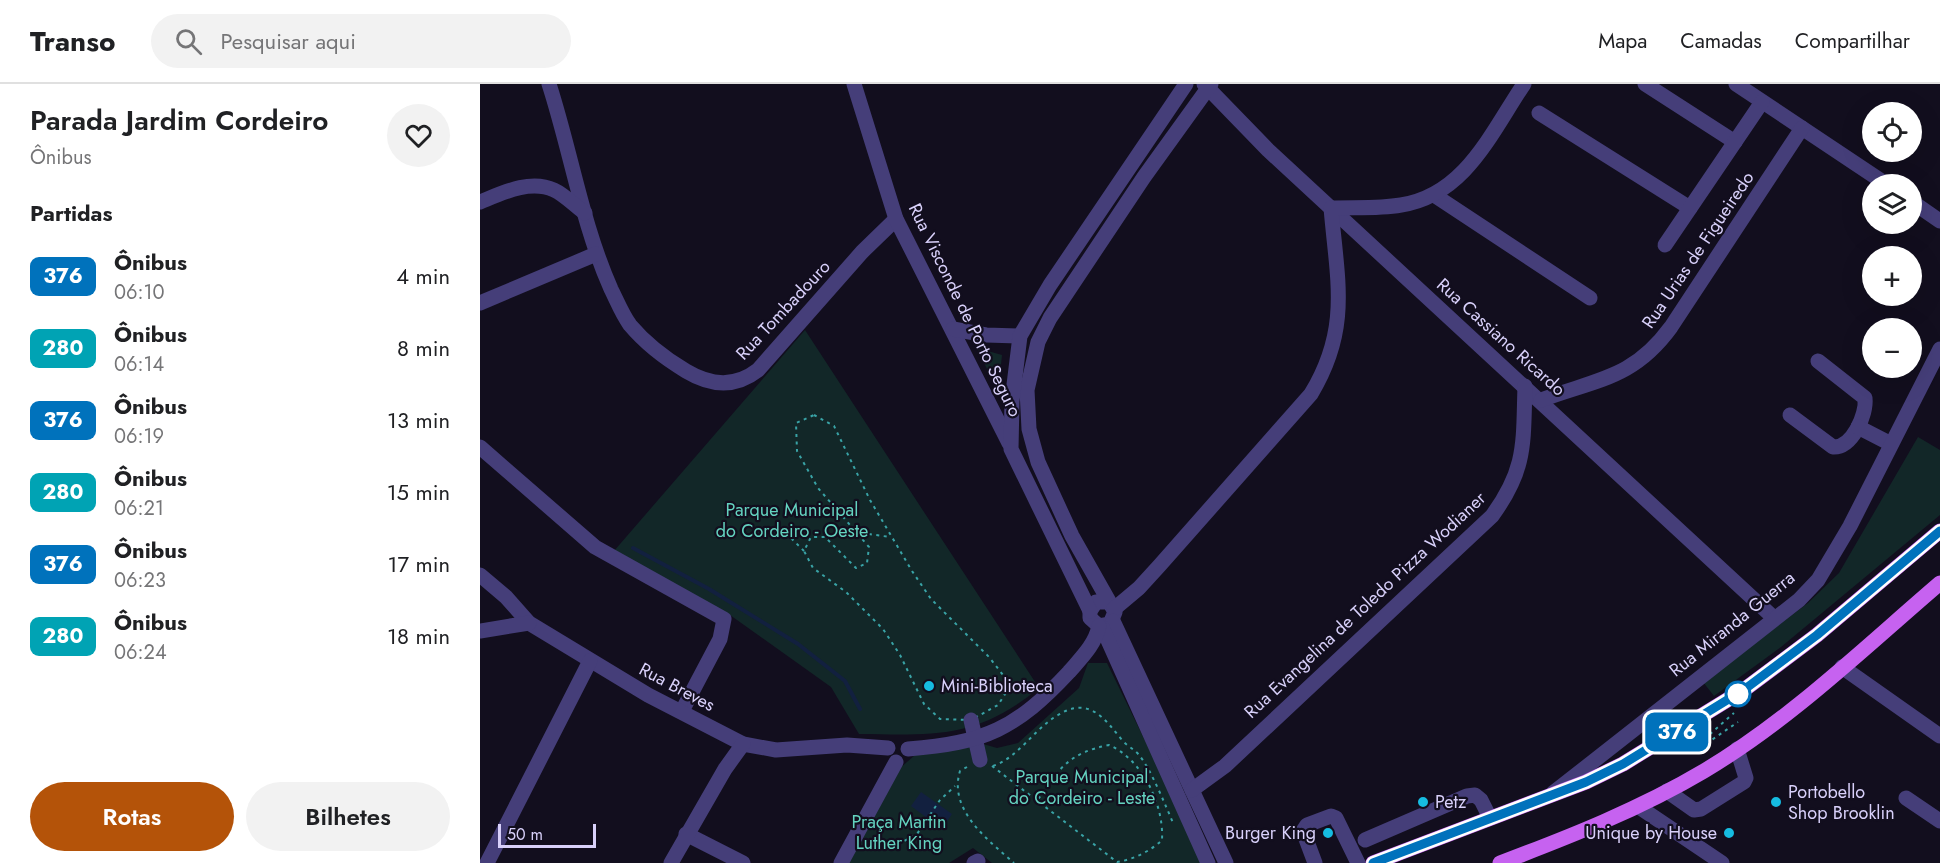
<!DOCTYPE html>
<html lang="pt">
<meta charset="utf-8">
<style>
body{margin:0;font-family:Jost,sans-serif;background:#f2f2f2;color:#202124;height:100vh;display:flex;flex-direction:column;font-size:22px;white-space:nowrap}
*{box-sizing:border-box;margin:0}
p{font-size:20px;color:#757577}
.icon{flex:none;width:33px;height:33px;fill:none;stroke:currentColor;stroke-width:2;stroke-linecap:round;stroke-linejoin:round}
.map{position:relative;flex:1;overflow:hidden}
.details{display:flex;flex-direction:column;background:#fff;width:480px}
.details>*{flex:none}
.badge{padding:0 12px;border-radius:9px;font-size:21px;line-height:39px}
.tools{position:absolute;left:1382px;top:18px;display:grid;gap:12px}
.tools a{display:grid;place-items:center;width:60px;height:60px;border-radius:50%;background:#fff;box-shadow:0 6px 24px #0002;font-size:30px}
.scale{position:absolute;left:18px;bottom:15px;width:98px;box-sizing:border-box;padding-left:6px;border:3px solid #d8d0fa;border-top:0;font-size:16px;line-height:21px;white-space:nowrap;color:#d8d0fa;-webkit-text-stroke:4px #120e1e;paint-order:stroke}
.map>.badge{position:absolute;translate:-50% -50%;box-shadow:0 0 0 3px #fff}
h2{padding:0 30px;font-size:22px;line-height:54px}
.round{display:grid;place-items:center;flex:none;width:63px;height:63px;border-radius:32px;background:#f2f2f2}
.summary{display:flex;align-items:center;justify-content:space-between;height:102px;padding:0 30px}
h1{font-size:28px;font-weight:600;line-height:45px}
.button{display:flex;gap:12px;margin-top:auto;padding:12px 30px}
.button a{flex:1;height:69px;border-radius:36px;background:#b45309;color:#fff;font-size:24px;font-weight:600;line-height:69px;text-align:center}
.button a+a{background:#f2f2f2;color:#202124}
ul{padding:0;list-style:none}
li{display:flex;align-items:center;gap:18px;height:72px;padding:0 30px}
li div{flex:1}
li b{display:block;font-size:22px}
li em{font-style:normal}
li .badge{min-width:66px;font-weight:700;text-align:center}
header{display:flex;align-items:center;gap:36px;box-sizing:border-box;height:84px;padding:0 30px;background:#fff;border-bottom:2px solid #e0e0e0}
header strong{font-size:28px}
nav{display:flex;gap:33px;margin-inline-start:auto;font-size:21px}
.search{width:420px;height:54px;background:#f2f2f2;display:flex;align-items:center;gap:15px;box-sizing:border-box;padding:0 21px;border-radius:33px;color:#757577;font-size:22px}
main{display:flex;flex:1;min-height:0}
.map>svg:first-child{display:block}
.green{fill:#122728}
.water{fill:#12203f}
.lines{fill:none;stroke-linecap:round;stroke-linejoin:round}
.stream{stroke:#12203f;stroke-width:4}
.path{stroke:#39a3a6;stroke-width:2;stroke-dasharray:3 4.5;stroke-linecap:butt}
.minor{stroke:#453e79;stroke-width:15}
.major{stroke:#c662f0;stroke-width:15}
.line-casing{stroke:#fff;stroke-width:14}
.line{stroke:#0072bc;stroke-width:9}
.poi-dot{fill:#16bce1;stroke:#120e1e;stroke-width:2}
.stop-dot{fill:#fff;stroke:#0072bc;stroke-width:3}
.labels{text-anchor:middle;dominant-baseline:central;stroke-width:4.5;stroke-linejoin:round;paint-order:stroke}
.street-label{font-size:18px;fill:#d8d0fa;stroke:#120e1e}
.park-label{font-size:18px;fill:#64d3c0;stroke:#120e1e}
.poi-label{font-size:18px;fill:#d8d0fa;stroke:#120e1e;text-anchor:start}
</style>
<header>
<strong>Transo</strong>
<div class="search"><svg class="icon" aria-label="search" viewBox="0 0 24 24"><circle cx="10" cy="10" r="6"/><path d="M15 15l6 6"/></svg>Pesquisar aqui</div>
<nav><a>Mapa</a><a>Camadas</a><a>Compartilhar</a></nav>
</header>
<main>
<section class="details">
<div class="summary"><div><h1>Parada Jardim Cordeiro</h1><p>Ônibus</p></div><a class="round"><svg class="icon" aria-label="heart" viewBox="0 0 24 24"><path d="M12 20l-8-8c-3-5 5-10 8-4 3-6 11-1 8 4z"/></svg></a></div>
<h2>Partidas</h2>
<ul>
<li><span class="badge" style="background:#0072bc;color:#fff">376</span><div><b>Ônibus</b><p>06:10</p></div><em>4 min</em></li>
<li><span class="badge" style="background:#00a3b4;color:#fff">280</span><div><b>Ônibus</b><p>06:14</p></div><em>8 min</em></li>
<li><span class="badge" style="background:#0072bc;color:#fff">376</span><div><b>Ônibus</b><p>06:19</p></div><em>13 min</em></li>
<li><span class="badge" style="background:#00a3b4;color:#fff">280</span><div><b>Ônibus</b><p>06:21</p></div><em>15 min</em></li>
<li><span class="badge" style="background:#0072bc;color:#fff">376</span><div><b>Ônibus</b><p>06:23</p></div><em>17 min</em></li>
<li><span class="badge" style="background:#00a3b4;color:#fff">280</span><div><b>Ônibus</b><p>06:24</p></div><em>18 min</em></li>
</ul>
<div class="button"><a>Rotas</a><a>Bilhetes</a></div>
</section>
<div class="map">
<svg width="1460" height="779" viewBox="0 0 1460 779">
<rect width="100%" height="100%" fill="#120e1e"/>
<g class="green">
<path d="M325 246 559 604C497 655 455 651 379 650L351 603 250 531 134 467Z"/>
<polygon points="497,264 522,271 518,308"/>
<polygon points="1438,353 1460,366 1460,431 1301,563 1234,612 1223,598 1328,519 1359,489"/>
<polygon points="608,579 627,579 725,779 512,779 493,764 469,779 367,779 419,685 435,671 503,660 517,664 538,659 599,604"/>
</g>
<polygon class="water" points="441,708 472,730 462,745 431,722"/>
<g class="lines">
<polyline class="stream" points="153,464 229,505 318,560 365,597 380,625"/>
<g class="path">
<polygon points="334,331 354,342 390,416 432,487 451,515 509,573 523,591 527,607 518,621 491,636 460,635 444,620 420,571 403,545 366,508 333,484 324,467 331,453 345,453 376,484 387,479 389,463 338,404 317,367 316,339"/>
<polyline points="374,448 410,453"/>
<polyline points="306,449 324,467"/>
<polyline points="1213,665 1254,629"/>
<polyline points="1214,668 1258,638"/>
<path d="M512 682 637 778C652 776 671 767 682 756 684 721 663 676 629 661 589 669 579 684 557 717"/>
<path d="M513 682C539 673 554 645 578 631 609 612 624 634 642 656 647 662 654 665 659 671 671 685 686 723 694 741"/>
<path d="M487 683 480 687C468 726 508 756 534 779"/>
<polyline points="389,756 415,762 437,750 460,716 475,702"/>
</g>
<g class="minor">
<path d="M69 0C91 68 102 140 131 205 137 217 142 230 150 241 166 260 186 275 206 287 231 302 255 304 278 286L382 168 416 135"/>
<polyline points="374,0 416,135 529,359"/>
<polyline points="724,0 788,66 1294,534"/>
<polyline points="1165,0 1255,58"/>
<polyline points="1256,0 1406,100"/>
<polyline points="1059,29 1210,124"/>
<polyline points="954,111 1110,214"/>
<polyline points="1431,117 1460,137"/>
<path d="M0 118C22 109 50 95 74 106 85 111 95 122 105 129"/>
<polyline points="1185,161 1282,18"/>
<polyline points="0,219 116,170"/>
<polyline points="473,245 506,251 540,252"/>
<path d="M1061 316C1117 295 1153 295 1191 243L1322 44"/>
<path d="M1310 331 1353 363C1372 364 1387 331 1385 314L1338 277"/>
<polyline points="1378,343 1411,360"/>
<polyline points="0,363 115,463 244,535 240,555 202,627"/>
<polyline points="0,491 26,513 49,539 168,611 263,660 296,666 367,661 408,664"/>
<polyline points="627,518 616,518 610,527 610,534 619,542 630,540 635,528 592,452 558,378 549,345 547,306 558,258 570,234 664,93 731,0"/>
<path d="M634 525 659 504 680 481 831 310C871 244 857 196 851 124 874 123 898 125 921 121 985 111 1011 49 1044 0"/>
<polyline points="610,527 531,365 532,317 540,252 570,201 706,0"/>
<polyline points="633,537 746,779"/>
<polyline points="622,543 728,779"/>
<polyline points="0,547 49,539"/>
<polyline points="1362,583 1460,652"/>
<polyline points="491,636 500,676"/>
<path d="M428 665C505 659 536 645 589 588 601 574 615 561 619 542"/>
<path d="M712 706 745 682 1012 432C1047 384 1043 359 1045 302"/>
<polyline points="1187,707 1214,726 1221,725 1264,698 1266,694 1257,665"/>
<polyline points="1073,709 1319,516 1338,496 1370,442 1460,265"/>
<polyline points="1426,714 1460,737"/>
<polyline points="1159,723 1242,779"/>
<polyline points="206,750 263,779"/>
<polyline points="885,756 987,712 995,711 1001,716 1010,734"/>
<polyline points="7,779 110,577"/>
<polyline points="191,779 245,685 263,660"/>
<polyline points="361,779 416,678"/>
<polyline points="494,779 498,777"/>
<polyline points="835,779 823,747 827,741 851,732 856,734 878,779"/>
</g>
<g class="major">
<polyline points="893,779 1106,698 1143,680 1265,605 1337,551 1460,447"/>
<path d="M1020 779C1089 753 1160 725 1224 687 1310 636 1384 564 1460 499"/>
</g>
</g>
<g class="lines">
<defs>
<polyline id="line" points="893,779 1106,698 1143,680 1265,605 1337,551 1460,447"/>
</defs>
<use href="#line" class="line-casing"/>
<use href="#line" class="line"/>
</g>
<g class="poi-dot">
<circle cx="449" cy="602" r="6"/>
<circle cx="943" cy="718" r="6"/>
<circle cx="1296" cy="718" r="6"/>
<circle cx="848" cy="749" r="6"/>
<circle cx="1249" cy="749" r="6"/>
</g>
<circle class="stop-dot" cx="1258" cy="610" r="12"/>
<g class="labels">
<g class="street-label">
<text transform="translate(1218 166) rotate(-56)">Rua Urias de Figueiredo</text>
<text transform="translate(303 226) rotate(-47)">Rua Tombadouro</text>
<text transform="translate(485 226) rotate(64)">Rua Visconde de Porto Seguro</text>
<text transform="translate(1021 253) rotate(42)">Rua Cassiano Ricardo</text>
<text transform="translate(885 521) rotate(-43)">Rua Evangelina de Toledo Pizza Wodianer</text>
<text transform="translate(1252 540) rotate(-39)">Rua Miranda Guerra</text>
<text transform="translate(197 603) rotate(28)">Rua Breves</text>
</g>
<g class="park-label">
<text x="312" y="426">Parque Municipal<tspan x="312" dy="21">do Cordeiro - Oeste</tspan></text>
<text x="602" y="693">Parque Municipal<tspan x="602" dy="21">do Cordeiro - Leste</tspan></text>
<text x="419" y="738">Praça Martin<tspan x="419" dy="21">Luther King</tspan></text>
</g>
<g class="poi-label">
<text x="461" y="602">Mini-Biblioteca</text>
<text x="1308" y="708">Portobello<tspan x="1308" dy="21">Shop Brooklin</tspan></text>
<text x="955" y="718">Petz</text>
<text x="836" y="749" text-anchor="end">Burger King</text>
<text x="1237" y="749" text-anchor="end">Unique by House</text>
</g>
</g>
</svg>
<div class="tools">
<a><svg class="icon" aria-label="locate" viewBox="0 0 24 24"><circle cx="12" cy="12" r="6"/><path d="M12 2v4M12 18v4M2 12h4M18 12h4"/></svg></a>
<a><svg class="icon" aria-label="layers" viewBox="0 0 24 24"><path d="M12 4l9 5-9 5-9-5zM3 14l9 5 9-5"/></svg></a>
<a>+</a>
<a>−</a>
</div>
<div class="scale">50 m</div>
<b class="badge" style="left:1197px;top:648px;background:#0072bc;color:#fff">376</b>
</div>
</main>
